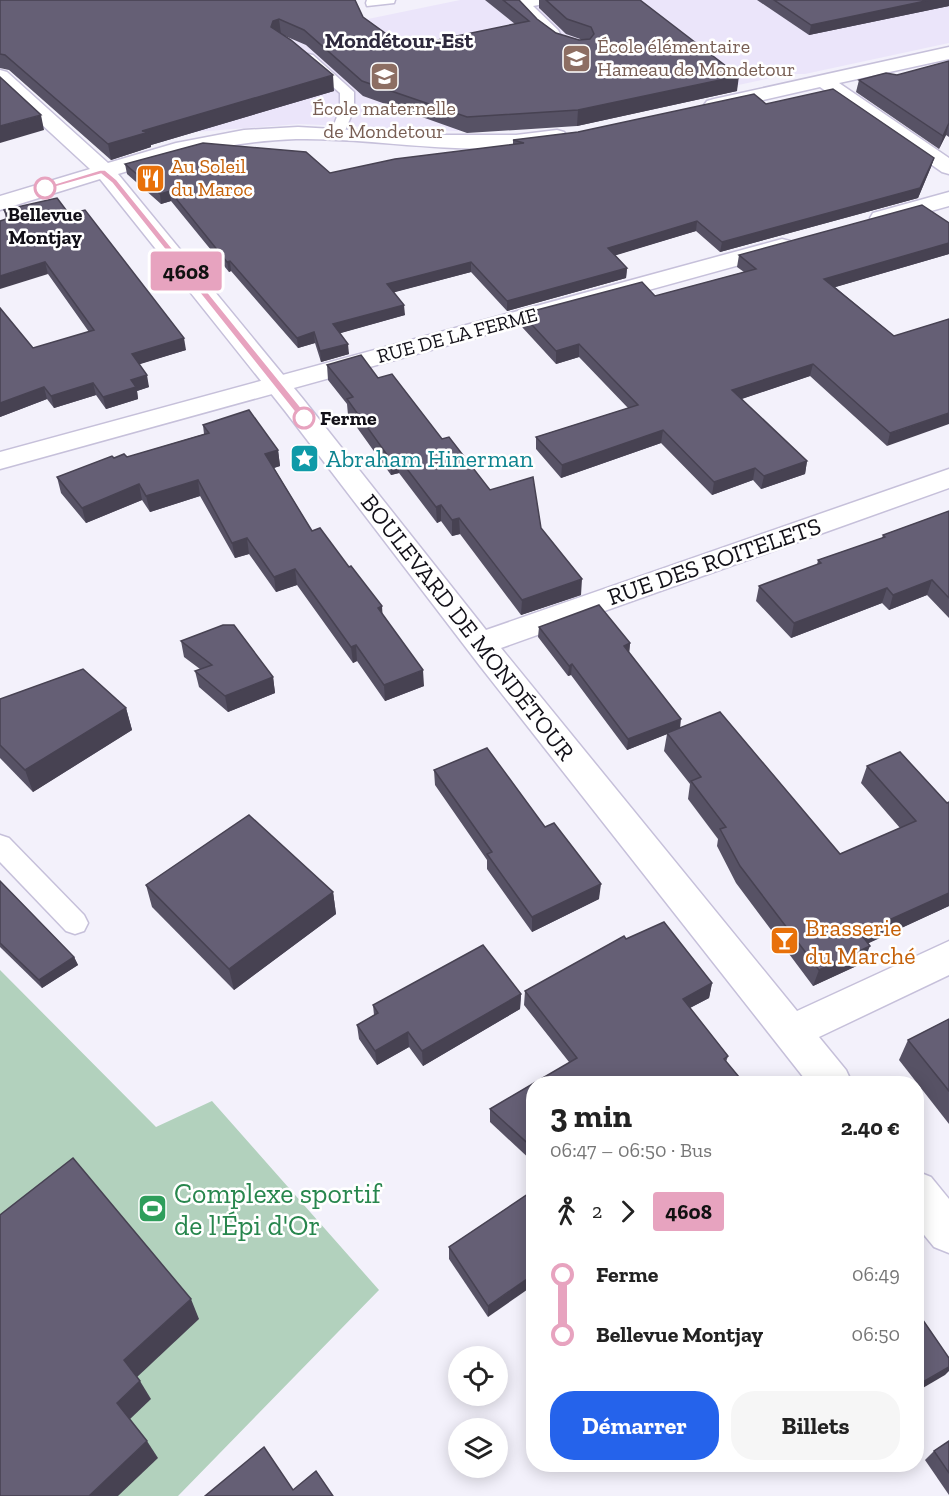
<!DOCTYPE html>
<html lang="fr">
<meta charset="utf-8">
<style>
body{margin:0;font-family:"Zilla Slab",serif;background:#f6f6f6;color:#222;height:100vh;display:flex;flex-direction:column;font-size:22px;white-space:nowrap}
*{box-sizing:border-box;margin:0}
p{font-size:20px;color:#767676}
.icon{flex:none;width:33px;height:33px;fill:none;stroke:currentColor;stroke-width:2;stroke-linecap:round;stroke-linejoin:round}
.map{position:relative;flex:1;overflow:hidden}
.details{position:absolute;left:526px;top:1076px;width:398px;height:396px;display:flex;flex-direction:column;background:#fff;border-radius:24px;box-shadow:0 3px 15px #0003}
.details>*{flex:none}
.badge{padding:0 12px;border-radius:4px;font-size:21px;line-height:39px}
.buttons{position:absolute;left:448px;top:1346px;display:grid;gap:12px}
.buttons a{display:grid;place-items:center;width:60px;height:60px;border-radius:50%;background:#fff;box-shadow:0 3px 15px #0003;font-size:30px}
.map>.badge{position:absolute;translate:-50% -50%;box-shadow:0 0 0 3px #fff}
.legs{display:flex;align-items:center;gap:9px;height:66px;padding:0 24px;font-size:20px}
.legs p{margin-inline-start:auto}
.overview{display:flex;align-items:center;justify-content:space-between;height:102px;padding:0 24px}
h1{font-size:33px;font-weight:700;line-height:45px}
.cta{display:flex;gap:12px;margin-top:auto;padding:12px 24px}
.cta a{flex:1;height:69px;border-radius:24px;background:#2563eb;color:#fff;font-size:24px;font-weight:700;line-height:69px;text-align:center}
.cta a+a{background:#f6f6f6;color:#222}
ul{padding:0 24px;list-style:none}
li{display:flex;align-items:center;gap:21px;height:60px;font-size:22px}
li i{display:grid;place-items:center;width:9px;height:100%;margin:0 8px;background:currentColor}
li i::after{content:'';width:15px;height:15px;margin:-8px;border:4px solid;border-radius:50%;background:#fff}
li p{margin-inline-start:auto}
li:first-child i{background:linear-gradient(#0000 50%,currentColor 0)}
li:last-child i{background:linear-gradient(currentColor 50%,#0000 0)}
.map>svg:first-child{display:block}
.education{fill:#ebe5fa}
.green{fill:#b2d1bd}
.lines{fill:none;stroke-linecap:round;stroke-linejoin:round}
.service-casing{stroke:#c6c0da;stroke-width:3}
.pedestrian-casing{stroke:#c6c0da;stroke-width:3}
.minor-casing{stroke:#c6c0da;stroke-width:3}
.tertiary-casing{stroke:#c6c0da;stroke-width:3}
.service{fill:#fff;fill-rule:evenodd}
.pedestrian{fill:#fff;fill-rule:evenodd}
.minor{fill:#fff;fill-rule:evenodd}
.tertiary{fill:#fff;fill-rule:evenodd}
.wall{fill:#575265}
.shaded-wall{fill:#474252}
.building{fill:#655f75;stroke:#474252;stroke-width:1.5}
.line-1{fill:#e7a3bf;stroke:#fff;stroke-width:1.5}
.stop-1-dot{fill:#fff;stroke:#e7a3bf;stroke-width:3}
.labels{text-anchor:middle;dominant-baseline:central;stroke-width:5;stroke-linejoin:round;paint-order:stroke}
.far-education-label{font-size:20px;fill:#785e54;stroke:#fff;text-anchor:start}
.far-food-label{font-size:20px;fill:#c56008;stroke:#fff;text-anchor:start}
.far-stop-label{font-size:20px;font-weight:bold;fill:#121018;stroke:#fff}
.far-street-label{font-size:20px;fill:#121018;stroke:#fff}
.far-neighbourhood-label{font-size:22px;font-weight:bold;fill:#2e293d;stroke:#fff}
.culture-label{font-size:24px;fill:#0d838f;stroke:#fff;text-anchor:start}
.street-label{font-size:24px;fill:#121018;stroke:#fff}
.food-label{font-size:24px;fill:#c56008;stroke:#fff;text-anchor:start}
.near-leisure-label{font-size:28px;fill:#27864d;stroke:#fff;text-anchor:start}
</style>
<div class="map">
<svg width="949" height="1496" viewBox="0 0 949 1496">
<rect width="100%" height="100%" fill="#f3f1fb"/>
<polygon class="education" points="460,0 949,0 949,43 805,74 789,74 543,127 455,131 299,124 195,132 252,43"/>
<polygon class="green" points="0,970 156,1127 212,1101 379,1290 178,1496 0,1496"/>
<g class="lines">
<defs>
<g id="service">
<polygon points="367,0 395,0 394,3 367,6 366,3"/>
<polygon points="308,54 313,55 354,92 354,109 342,138 337,139 330,135 340,109 340,93 303,61 301,58 303,55"/>
<polygon points="0,835 9,838 84,915 88,923 84,931 75,934 66,931 0,862"/>
</g>
<polygon id="pedestrian" points="514,0 547,0 544,4 533,6 558,30 560,34 558,38 544,38 514,8 511,4"/>
<g id="minor">
<polygon points="949,47 949,59 839,83 949,158 949,174 942,172 820,87 714,111 707,109 704,105 707,101 714,99"/>
<path d="M0 70 7 72 108 163 176 143 244 130 298 127 440 135H516L557 130 564 132 567 136 564 140C480 161 382 137 296 139 234 141 177 155 118 174L303 399 486 630 949 469V488L501 648 797 1011 949 941V975L819 1037 846 1070 852 1083H808L480 666 285 411 100 179 0 210V196L90 169 0 86Z"/>
<polygon points="916,1171 931,1177 949,1199 949,1253 934,1247 916,1225"/>
</g>
<g id="tertiary">
<polygon points="949,192 949,206 881,225 873,223 870,218 873,213"/>
<polygon points="782,239 790,241 793,246 790,251 0,469 0,452"/>
</g>
</defs>
<use href="#service" class="service-casing"/>
<use href="#pedestrian" class="pedestrian-casing"/>
<use href="#minor" class="minor-casing"/>
<use href="#tertiary" class="tertiary-casing"/>
<use href="#service" class="service"/>
<use href="#pedestrian" class="pedestrian"/>
<use href="#minor" class="minor"/>
<use href="#tertiary" class="tertiary"/>
</g>
<g class="wall">
<polygon points="0,0 363,17 399,43 423,43 515,24 485,0 519,0 537,19 556,33 579,40 583,40 566,34 539,8 539,0 640,0 737,91 577,126 467,133 363,96 306,45 285,36 334,91 151,145 151,147 111,160 9,70 0,68"/>
<polygon points="757,0 949,0 949,6 809,35"/>
<polygon points="949,61 949,137 946,135 939,149 856,92 859,80 897,75"/>
<polygon points="766,104 934,158 931,167 918,198 720,252 696,231 615,255 627,268 626,278 507,311 471,272 394,292 405,315 340,333 349,354 321,362 315,343 298,348 231,271 229,272 171,201 161,204 127,174 125,164 330,173 513,145 513,140 578,132"/>
<polygon points="4,210 69,214 186,350 139,364 149,387 137,391 138,399 106,409 96,395 54,408 47,399 0,417 0,308 33,348 89,332 48,274 6,219"/>
<polygon points="949,223 949,254 835,287 894,336 949,319 887,446 810,376 741,399 807,461 805,474 761,489 753,480 712,495 661,443 561,478 536,449 536,437 628,408 579,357 556,364 522,327 522,314 655,296 744,272 737,267 739,255"/>
<polygon points="327,365 378,378 442,439 490,490 541,528 581,595 521,615 460,534 452,536 441,521 437,523 399,473 391,475 348,415 347,404 328,380"/>
<polygon points="203,425 278,450 280,466 274,468 312,531 383,615 424,686 385,701 357,661 353,663 297,585 276,592 249,554 235,558 200,496 150,512 142,500 86,523 61,493 57,477 114,458 127,457 204,434"/>
<polygon points="949,511 949,618 927,595 889,610 882,603 791,638 756,601 759,586 817,565 818,560 882,538 883,535"/>
<polygon points="539,627 630,643 629,653 680,728 840,854 900,828 861,783 867,766 947,803 949,802 949,906 868,943 863,963 813,986 736,883 717,846 718,839 688,799 690,784 664,751 667,734 627,750 571,675 568,676 538,637"/>
<polygon points="181,641 273,677 275,693 228,712 199,687 195,671 200,669 184,657"/>
<polygon points="0,699 126,708 132,730 33,792 0,758"/>
<polygon points="434,770 545,827 599,899 532,932 487,869 487,860 435,785"/>
<polygon points="0,881 74,957 78,965 42,988 0,947"/>
<polygon points="146,885 333,892 336,914 234,990 152,907"/>
<polygon points="626,939 712,983 709,998 690,1008 728,1056 726,1062 569,1062 524,1005 525,991"/>
<polygon points="521,994 520,1009 423,1066 409,1047 377,1065 359,1039 357,1025 374,1015 373,1005"/>
<polygon points="949,1019 949,1124 899,1060 908,1040"/>
<polygon points="534,1083 534,1163 490,1122 490,1109"/>
<polygon points="534,1190 488,1317 449,1259 449,1247"/>
<polygon points="949,1441 949,1495 925,1460 934,1451"/>
</g>
<g class="shaded-wall">
<polygon points="930,0 949,0 949,6 809,35 811,25"/>
<polygon points="279,19 281,34 271,27 273,21"/>
<polygon points="333,75 334,91 151,145 151,147 111,160 108,144 142,131"/>
<polygon points="739,76 737,91 577,126 578,110"/>
<polygon points="41,115 44,130 0,143 0,126"/>
<polygon points="949,122 946,135 939,149 943,136"/>
<polygon points="934,158 931,167 918,198 720,252 722,242"/>
<polygon points="170,191 171,201 161,204 160,194"/>
<polygon points="697,221 696,231 607,258 608,248"/>
<polygon points="949,243 949,254 822,291 824,279"/>
<polygon points="230,261 231,271 229,272 227,262"/>
<polygon points="45,262 48,274 0,289 0,276"/>
<polygon points="471,262 471,272 388,294 387,284"/>
<polygon points="627,268 626,278 507,311 507,301"/>
<polygon points="404,305 405,315 334,335 333,324"/>
<polygon points="314,332 315,343 298,348 297,338"/>
<polygon points="184,338 186,350 134,366 132,354"/>
<polygon points="348,344 349,354 321,362 320,351"/>
<polygon points="579,344 579,357 556,364 556,351"/>
<polygon points="813,364 810,376 730,403 732,390"/>
<polygon points="147,375 149,387 137,391 138,399 106,409 103,397 131,380"/>
<polygon points="93,383 96,395 54,408 51,396"/>
<polygon points="44,387 47,399 0,417 0,403"/>
<polygon points="949,413 949,424 887,446 890,433"/>
<polygon points="663,430 661,443 561,478 562,465"/>
<polygon points="278,450 280,466 267,470 265,454"/>
<polygon points="398,457 399,473 391,475 390,459"/>
<polygon points="807,461 805,474 761,489 764,476"/>
<polygon points="755,468 753,480 712,495 714,482"/>
<polygon points="198,480 200,496 150,512 146,496"/>
<polygon points="139,484 142,500 86,523 82,508"/>
<polygon points="441,505 441,521 437,523 436,507"/>
<polygon points="459,518 460,534 452,536 452,520"/>
<polygon points="247,538 249,554 235,558 232,543"/>
<polygon points="295,569 297,585 276,592 274,577"/>
<polygon points="582,579 581,595 521,615 522,600"/>
<polygon points="932,580 927,595 889,610 893,595"/>
<polygon points="887,588 882,603 791,638 794,623"/>
<polygon points="382,606 383,622 378,608"/>
<polygon points="630,643 629,654 624,646"/>
<polygon points="356,645 357,661 353,663 351,647"/>
<polygon points="572,664 571,675 568,676 569,666"/>
<polygon points="423,670 424,686 385,701 384,685"/>
<polygon points="273,677 275,693 228,712 225,696"/>
<polygon points="126,708 132,730 33,792 25,770"/>
<polygon points="681,719 680,729 627,750 628,739"/>
<polygon points="601,884 599,899 532,932 532,917"/>
<polygon points="333,892 336,914 234,990 229,969"/>
<polygon points="949,893 949,906 854,950 860,933"/>
<polygon points="870,946 863,963 813,986 819,970"/>
<polygon points="74,957 78,965 42,988 39,980"/>
<polygon points="712,983 709,998 680,1013 683,999"/>
<polygon points="521,994 520,1009 423,1066 422,1051"/>
<polygon points="408,1032 409,1047 377,1065 375,1051"/>
<polygon points="534,1274 534,1285 488,1317 488,1306"/>
<polygon points="191,1299 199,1319 135,1379 124,1360"/>
<polygon points="949,1367 949,1371 945,1375 916,1392 916,1386"/>
<polygon points="140,1381 151,1399 128,1421 117,1403"/>
<polygon points="147,1441 158,1458 118,1496 89,1496"/>
</g>
<g class="building">
<polygon points="0,0 355,0 363,17 399,43 423,43 529,21 503,0 519,0 537,19 556,33 579,40 590,39 594,34 591,27 567,19 546,0 640,0 739,76 578,110 467,117 362,81 304,30 279,19 273,21 271,27 291,40 333,75 142,131 149,132 108,144 5,55 0,54"/>
<polygon points="774,0 930,0 811,25"/>
<polygon points="949,61 949,123 943,136 859,80 886,73 897,75"/>
<polygon points="0,77 41,115 0,126"/>
<polygon points="833,89 934,158 920,188 722,242 697,221 608,248 627,268 507,301 471,262 387,284 404,305 333,324 348,344 320,351 314,332 297,338 230,261 227,262 170,191 160,194 125,164 203,143 306,152 330,173 395,159 524,143 513,140 578,132 754,94 766,104"/>
<polygon points="57,198 69,214 85,210 184,338 132,354 147,375 131,380 136,387 103,397 93,383 51,396 44,387 0,403 0,308 33,348 94,330 45,262 0,276 0,221 9,218 4,210"/>
<polygon points="922,205 949,223 949,243 824,279 894,336 949,319 949,413 890,433 813,364 732,390 807,461 764,476 755,468 714,482 663,430 562,465 536,437 638,405 579,344 556,351 522,314 642,282 655,296 756,269 739,255"/>
<polygon points="361,355 378,378 392,374 442,439 449,437 490,490 533,477 541,528 582,579 522,600 459,518 452,520 441,505 436,507 398,457 390,459 347,399 353,397 327,365"/>
<polygon points="249,410 278,450 265,454 312,531 320,528 349,567 351,566 382,606 378,608 423,670 384,685 356,645 351,647 295,569 274,577 247,538 232,543 198,480 146,496 139,484 82,508 57,477 112,456 114,458 124,454 127,457 209,433 203,425"/>
<polygon points="949,511 949,598 932,580 893,595 887,588 794,623 759,586 821,563 818,560 885,537 883,535"/>
<polygon points="599,605 630,643 624,646 681,719 628,739 572,664 569,666 539,627"/>
<polygon points="223,625 234,625 273,677 225,696 195,671 212,665 181,641"/>
<polygon points="83,669 126,708 25,770 0,745 0,699"/>
<polygon points="720,712 840,854 916,821 867,766 900,752 947,803 949,802 949,893 860,933 870,946 819,970 740,866 720,829 726,827 691,781 701,777 667,733"/>
<polygon points="487,748 545,827 554,823 601,884 532,917 487,854 492,852 434,770"/>
<polygon points="249,815 333,892 229,969 146,885"/>
<polygon points="0,881 74,957 39,980 0,943"/>
<polygon points="664,922 712,983 683,999 728,1056 724,1059 744,1083 534,1083 577,1058 525,991 624,936 626,939"/>
<polygon points="483,945 521,994 422,1051 408,1032 375,1051 357,1025 378,1013 373,1005"/>
<polygon points="949,1019 949,1091 908,1040"/>
<polygon points="534,1083 534,1149 490,1109"/>
<polygon points="73,1158 191,1299 124,1360 140,1381 117,1403 147,1441 89,1496 0,1496 0,1215"/>
<polygon points="534,1190 534,1274 488,1306 449,1247"/>
<polygon points="916,1310 949,1358 949,1367 916,1386"/>
<polygon points="949,1441 949,1473 934,1451"/>
<polygon points="264,1447 293,1490 316,1471 333,1496 205,1496"/>
</g>
<polygon class="line-1" points="100,170 105,170 117,180 308,416 308,420 301,420 112,183 101,174 45,190 41,188"/>
<defs>
<symbol id="school-square" viewBox="-11 -11 22 22"><rect x="-9" y="-9" width="18" height="18" rx="4" fill="#8d6e63" stroke="#fff"/><path d="M0-5L7-2L0 1L-7-2ZM-4 1L0 2.5L4 1V4Q0 6-4 4Z" fill="#fff"/></symbol>
<symbol id="restaurant-square" viewBox="-11 -11 22 22"><rect x="-9" y="-9" width="18" height="18" rx="4" fill="#e8710a" stroke="#fff"/><path d="M-5-6h1v4h1v-4h1v4h1v-4h1v5L-1.5 .5V6h-2V.5L-5-1ZM5-6V6H3V1.5H1.5Q1.5-4 5-6Z" fill="#fff"/></symbol>
<symbol id="sight-square" viewBox="-11 -11 22 22"><rect x="-9" y="-9" width="18" height="18" rx="4" fill="#0f9aa8" stroke="#fff"/><path d="M0-6L1.8-2.2L6-1.7L2.9 1.2L3.7 5.4L0 3.3L-3.7 5.4L-2.9 1.2L-6-1.7L-1.8-2.2Z" fill="#fff"/></symbol>
<symbol id="bar-square" viewBox="-11 -11 22 22"><rect x="-9" y="-9" width="18" height="18" rx="4" fill="#e8710a" stroke="#fff"/><path d="M-6-5H6L.8 .8V4.5H3.5V6h-7V4.5H-.8V.8Z" fill="#fff"/></symbol>
<symbol id="stadium-square" viewBox="-11 -11 22 22"><rect x="-9" y="-9" width="18" height="18" rx="4" fill="#2e9e5b" stroke="#fff"/><path d="M0-5a6.5 5 0 1 0 0 10a6.5 5 0 1 0 0-10ZM-3.5-1.8h7v3.6h-7Z" fill="#fff"/></symbol>
</defs>
<g fill-rule="evenodd">
<use href="#school-square" x="560" y="42" width="33" height="33"/>
<use href="#school-square" x="368" y="60" width="33" height="33"/>
<use href="#restaurant-square" x="134" y="162" width="33" height="33"/>
<use href="#sight-square" x="288" y="442" width="33" height="33"/>
<use href="#bar-square" x="768" y="924" width="33" height="33"/>
<use href="#stadium-square" x="136" y="1192" width="33" height="33"/>
</g>
<g class="stop-1-dot">
<circle cx="45" cy="188" r="10"/>
<circle cx="304" cy="418" r="10"/>
</g>
<g class="labels">
<g class="far-education-label">
<text x="597" y="46">École élémentaire<tspan x="597" dy="23">Hameau de Mondetour</tspan></text>
<text x="384" y="108" text-anchor="middle">École maternelle<tspan x="384" dy="23">de Mondetour</tspan></text>
</g>
<g class="far-food-label">
<text x="171" y="166">Au Soleil<tspan x="171" dy="23">du Maroc</tspan></text>
</g>
<g class="far-stop-label">
<text x="45" y="214">Bellevue<tspan x="45" dy="23">Montjay</tspan></text>
<text x="320" y="418" text-anchor="start">Ferme</text>
</g>
<g class="far-street-label">
<text transform="translate(457 335) rotate(-15)">RUE DE LA FERME</text>
</g>
<g class="far-neighbourhood-label">
<text x="399" y="40">Mondétour-Est</text>
</g>
<g class="culture-label">
<text x="326" y="458">Abraham Hinerman</text>
</g>
<g class="street-label">
<text transform="translate(714 561) rotate(-19)">RUE DES ROITELETS</text>
<text transform="translate(468 627) rotate(52)">BOULEVARD DE MONDÉTOUR</text>
</g>
<g class="food-label">
<text x="805" y="927">Brasserie<tspan x="805" dy="28">du Marché</tspan></text>
</g>
<g class="near-leisure-label">
<text x="174" y="1193">Complexe sportif<tspan x="174" dy="32">de l'Épi d'Or</tspan></text>
</g>
</g>
</svg>
<div class="buttons">
<a><svg class="icon" aria-label="locate" viewBox="0 0 24 24"><circle cx="12" cy="12" r="6"/><path d="M12 2v4M12 18v4M2 12h4M18 12h4"/></svg></a>
<a><svg class="icon" aria-label="layers" viewBox="0 0 24 24"><path d="M12 4l9 5-9 5-9-5zM3 14l9 5 9-5"/></svg></a>
</div>
<b class="badge" style="left:186px;top:271px;background:#e7a3bf;color:#111">4608</b>
<section class="details">
<div class="overview"><div><h1>3 min</h1><p>06:47 – 06:50 · Bus</p></div><b>2.40 €</b></div>
<div class="legs"><svg class="icon" aria-label="walk" viewBox="0 0 24 24"><circle cx="13" cy="4" r="2"/><path d="M13 8l-2 6 4 7M11 14l-3 7M7 12l3-4h3l4 4"/></svg>2<svg class="icon" aria-label="forward" viewBox="0 0 24 24"><path d="M9 5l7 7-7 7"/></svg><b class="badge" style="background:#e7a3bf;color:#111">4608</b></div>
<ul>
<li><i style="color:#e7a3bf"></i><b>Ferme</b><p>06:49</p></li>
<li><i style="color:#e7a3bf"></i><b>Bellevue Montjay</b><p>06:50</p></li>
</ul>
<div class="cta"><a>Démarrer</a><a>Billets</a></div>
</section>
</div>
